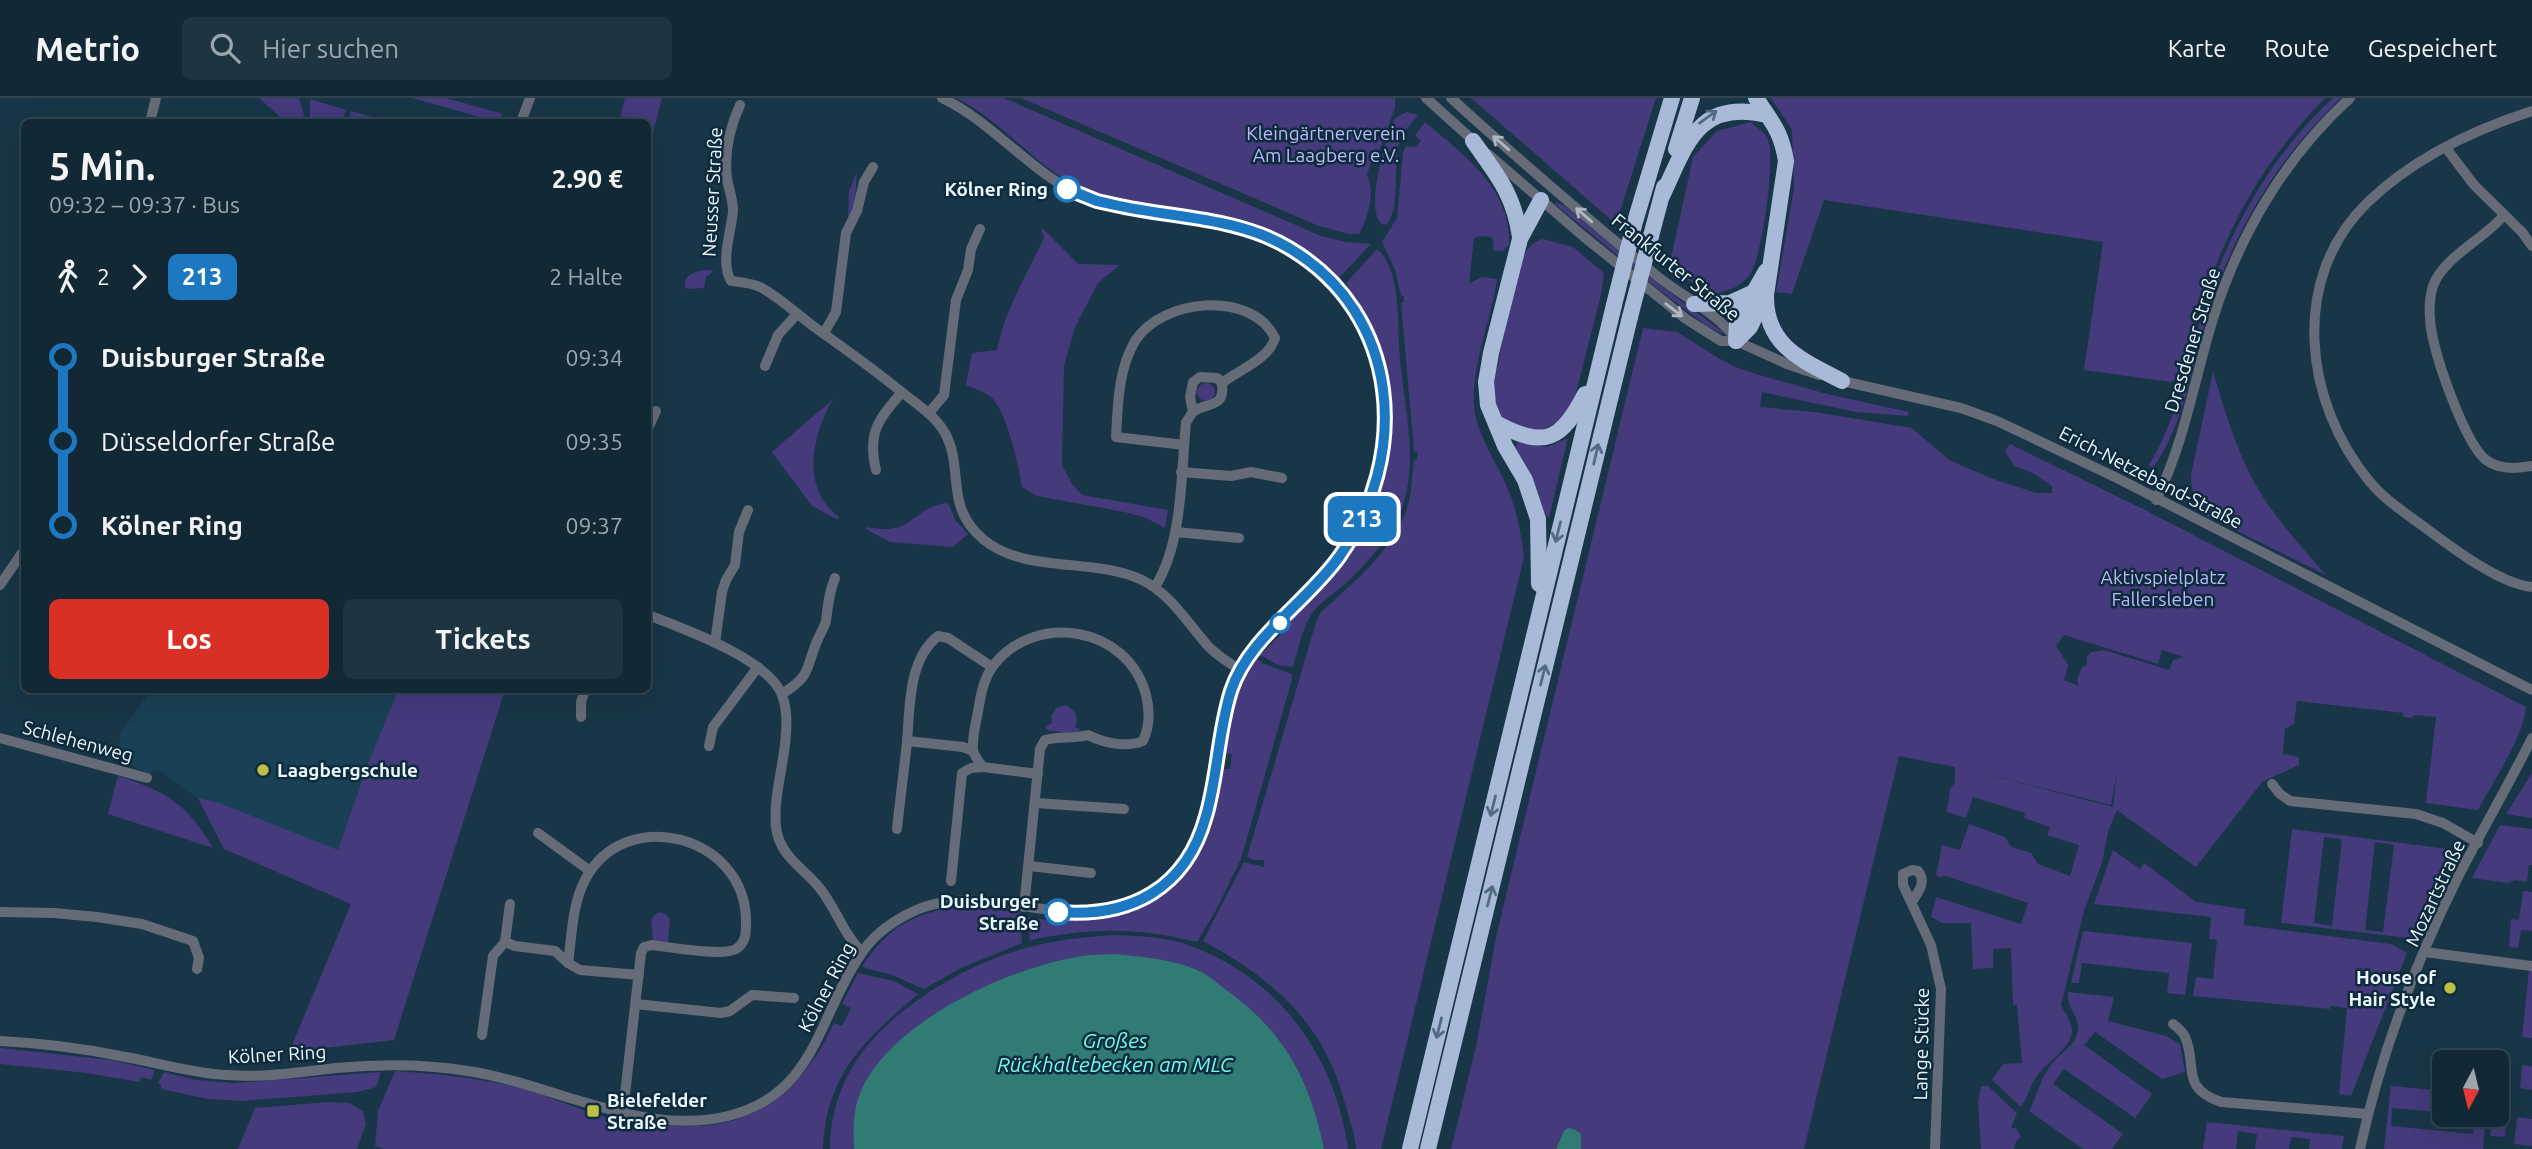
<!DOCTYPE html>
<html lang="de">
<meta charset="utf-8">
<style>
body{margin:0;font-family:Ubuntu,sans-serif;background:#1f3441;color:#f1f3f6;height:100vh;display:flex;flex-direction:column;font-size:26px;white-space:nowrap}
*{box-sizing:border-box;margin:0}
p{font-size:23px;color:#9ca6ad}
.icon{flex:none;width:38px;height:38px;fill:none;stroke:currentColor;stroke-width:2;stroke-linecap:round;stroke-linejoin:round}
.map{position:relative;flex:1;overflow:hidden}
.details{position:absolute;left:21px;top:21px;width:630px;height:574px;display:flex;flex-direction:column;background:#122835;border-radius:10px;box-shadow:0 7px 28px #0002,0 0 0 2px #314450}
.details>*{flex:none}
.badge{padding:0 14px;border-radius:10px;font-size:24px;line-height:46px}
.needle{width:46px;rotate:187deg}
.buttons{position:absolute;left:2432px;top:952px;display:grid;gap:14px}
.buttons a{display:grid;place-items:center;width:77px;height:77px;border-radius:10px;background:#122835;box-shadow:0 7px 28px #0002,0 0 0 2px #314450;font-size:35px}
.map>.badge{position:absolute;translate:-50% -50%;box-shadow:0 0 0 4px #fff}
.legs{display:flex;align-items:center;gap:10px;height:77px;padding:0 28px;font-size:23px}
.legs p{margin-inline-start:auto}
.headline{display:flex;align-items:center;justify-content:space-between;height:119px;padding:0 28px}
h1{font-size:38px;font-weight:700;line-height:52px}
.button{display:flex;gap:14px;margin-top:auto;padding:14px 28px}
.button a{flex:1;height:80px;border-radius:10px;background:#d93025;color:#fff;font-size:28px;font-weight:700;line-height:80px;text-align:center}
.button a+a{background:#1f3441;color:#f1f3f6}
ul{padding:0 28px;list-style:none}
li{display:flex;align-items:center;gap:24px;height:84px;font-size:26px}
li i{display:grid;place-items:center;width:10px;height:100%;margin:0 9px;background:currentColor}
li i::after{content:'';width:18px;height:18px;margin:-9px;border:5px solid;border-radius:50%;background:#122835}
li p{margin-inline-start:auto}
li:first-child i{background:linear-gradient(#0000 50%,currentColor 0)}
li:last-child i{background:linear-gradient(currentColor 50%,#0000 0)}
header{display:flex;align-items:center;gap:42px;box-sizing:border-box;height:98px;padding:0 35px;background:#122835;border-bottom:2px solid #314450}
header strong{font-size:33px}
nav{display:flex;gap:38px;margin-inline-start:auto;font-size:24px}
.search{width:490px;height:63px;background:#1f3441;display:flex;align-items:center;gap:18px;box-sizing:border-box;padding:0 24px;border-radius:10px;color:#9ca6ad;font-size:26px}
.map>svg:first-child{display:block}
.built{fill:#1a4055}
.green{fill:#443a7c;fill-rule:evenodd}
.water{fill:#307c75}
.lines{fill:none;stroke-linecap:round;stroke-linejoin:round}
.minor{stroke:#656c78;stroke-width:10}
.highway{stroke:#a9bad8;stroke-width:16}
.highway-bridge{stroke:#a9bad8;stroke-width:16}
.oneway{stroke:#536b82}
.oneway2{stroke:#afb8c1}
.line-1-casing{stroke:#fff;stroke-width:16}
.line-1{stroke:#1c78c0;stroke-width:10}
.stop-1-dot{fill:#fff;stroke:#1c78c0;stroke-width:3.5}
.poi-dot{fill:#bbc044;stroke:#0d2b3c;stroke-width:2.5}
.labels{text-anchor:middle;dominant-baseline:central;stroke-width:5;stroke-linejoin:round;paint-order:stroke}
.park-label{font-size:19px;fill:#bdb8fa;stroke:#0d2b3c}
.stop-label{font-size:19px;font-weight:bold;fill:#ecf7fd;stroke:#0d2b3c;text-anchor:end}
.street-label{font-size:19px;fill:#ecf7fd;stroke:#0d2b3c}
.poi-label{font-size:19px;font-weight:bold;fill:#ecf7fd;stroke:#0d2b3c;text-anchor:start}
.water-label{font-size:21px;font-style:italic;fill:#70fcef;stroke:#0d2b3c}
</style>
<header>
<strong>Metrio</strong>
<div class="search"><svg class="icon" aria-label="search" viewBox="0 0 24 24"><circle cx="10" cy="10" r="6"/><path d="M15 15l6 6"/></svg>Hier suchen</div>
<nav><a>Karte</a><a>Route</a><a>Gespeichert</a></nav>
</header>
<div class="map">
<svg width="2532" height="1051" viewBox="0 0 2532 1051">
<rect width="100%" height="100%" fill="#183647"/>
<polygon class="built" points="151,592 398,592 367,668 338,753 217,704 198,700 159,672 148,675 119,661 120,636"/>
<g class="green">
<polygon points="259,0 299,0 306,24 286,24"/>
<polygon points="412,0 446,0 503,16 497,24"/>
<polygon points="625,0 662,0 648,54 648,24 619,24"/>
<path d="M956 0H1004L1321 138 1346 144 1371 146 1339 180C1282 130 1242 121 1169 110 1140 106 1108 103 1081 90 1034 68 1003 23 956 0Z"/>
<path d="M1021 0H1395V10L1380 51 1375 54 1367 76C1375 95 1369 118 1359 136H1349L1319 128Z"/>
<polygon points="1471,0 1656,0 1616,126 1602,114"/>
<path d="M1771 0H2325C2240 87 2212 166 2179 279L2171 284 2084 272 2103 144 1824 102 1792 196 1776 194 1794 90 1792 32Z"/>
<path d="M2333 0H2341C2278 59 2234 133 2208 215 2192 266 2185 325 2153 370L2149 367C2177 322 2187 267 2202 217 2227 136 2270 58 2333 0Z"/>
<polygon points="310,1 346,12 341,24 310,24"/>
<polygon points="351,13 389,24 348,24"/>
<path d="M1407 14 1418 17C1413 24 1405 32 1401 40 1391 62 1402 112 1386 127L1382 126C1364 110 1386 41 1395 20Z"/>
<path d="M1425 24C1464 57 1512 91 1509 147L1503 153 1493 152 1494 145 1491 139 1481 138 1474 140 1469 186 1481 179 1497 181C1491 223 1472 264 1474 307 1476 336 1497 364 1508 391 1517 413 1521 435 1524 459L1381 1051H1356C1355 1037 1350 1023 1346 1009 1325 926 1276 883 1203 843L1244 764 1264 769V762H1255L1247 759 1316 524 1321 514C1353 485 1393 453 1407 410 1412 395 1412 377 1414 362L1417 361 1418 355 1414 353 1401 205 1404 204V198H1401L1395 172 1382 144 1397 120 1403 55 1406 48 1415 49 1421 43 1415 37Z"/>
<path d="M1751 24C1756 29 1764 34 1767 39 1777 56 1762 157 1751 175 1741 189 1731 192 1714 196L1688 182 1670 165 1693 59 1717 33Z"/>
<polygon points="857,74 855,104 848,122 849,93"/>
<polygon points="1556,104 1565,108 1657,185 1723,234 1722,236 1707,228 1657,190 1555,106"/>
<path d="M1041 129 1078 166 1120 167 1098 185 1075 229 1064 268 1062 367 1072 386 1082 397 1168 412 1165 430 1144 419 1124 414 1037 398 1022 389C1019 368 1007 314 991 299 985 294 974 291 966 287L972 255 997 252C1005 211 1027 177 1044 140Z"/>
<path d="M1543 141 1573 149 1604 175 1601 197 1573 306C1555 338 1510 345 1495 306 1493 301 1493 294 1493 289L1518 171C1523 157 1528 145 1543 141Z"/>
<path d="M1377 151C1400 170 1398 220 1399 248 1402 304 1422 363 1399 418 1387 443 1366 466 1346 485 1337 494 1326 500 1317 509 1303 525 1299 549 1293 569L1278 567 1260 557 1288 529 1287 525C1307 503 1331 483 1347 458 1392 392 1406 310 1375 236 1368 218 1356 201 1346 185Z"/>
<path d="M705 172 714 173 706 179 704 190 688 191 685 189C684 176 694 174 705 172Z"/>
<path d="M1643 230 1677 234 1715 258 1735 269 1759 277 1827 296 1909 314 1907 318 1856 314 1762 294 1760 309 1814 314 1912 330 1949 362 1993 381 2036 395H2052V388L2033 375 2014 368 2005 353 2010 346 2145 412 2526 609C2524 638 2492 686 2478 712L2426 705 2436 619 2413 617 2412 620 2403 619V615L2297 603 2294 626 2285 631 2283 656 2299 659V667L2262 684 2196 769 2117 712 2108 734 2102 765 2084 813 2061 907C2064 913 2069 920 2071 927 2078 947 2046 964 2036 979 2030 988 2028 999 2021 1009L1992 982 2003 966 2022 965 2017 907H2013L2011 850 1993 851V870L1973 871 1971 825H1942L1931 819 1936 799 2021 826 2028 805 1943 777 1942 780 1936 777 1942 747 1960 752 1969 726 2005 739 2011 749 2031 755 2038 766 2070 778 2079 747 2047 737 2050 729 2024 720 2025 715 1973 699 1966 720 1947 714 1950 691 1955 684V669L1899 658 1804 1051H1581V1036L1564 1034 1556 1051H1451L1476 949 1496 839ZM2064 537 2158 566 2162 552 2184 559 2173 562 2169 572 2104 552 2091 554 2087 559V566L2082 570 2077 581 2079 588 2064 582 2068 567 2056 548ZM1975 673 2111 707 2117 673 2113 709Z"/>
<path d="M2213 274C2224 310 2235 348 2253 382 2272 417 2300 447 2326 477L2205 417C2195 404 2191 393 2191 377Z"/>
<circle cx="1206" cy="294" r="9"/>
<path d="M833 301C812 337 800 390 839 419L838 422 812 408 772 354Z"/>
<polygon points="1568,340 1549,420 1545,416 1534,384 1515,349 1518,344 1547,349"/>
<path d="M948 405 956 423 968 436 953 449 890 444 866 431 867 429C916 439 910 409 948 405Z"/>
<path d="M1256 560 1264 566 1292 576V581L1241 761 1216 812 1197 844C1133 829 1094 830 1030 842L1028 819 1058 824 1060 820C1168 826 1207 770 1222 671H1230L1232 656 1223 655C1229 621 1236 589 1256 560Z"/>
<polygon points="398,592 505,592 394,942 289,954 351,806 224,751 198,700 217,704 338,752 367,668"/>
<polygon points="1066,607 1075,614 1077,622 1075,629 1081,632 1073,636 1047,632 1045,629 1052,625 1051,619 1056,610"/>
<polygon points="2532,675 2532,720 2506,716"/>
<path d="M118 678C166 693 187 706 213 750L108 716Z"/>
<polygon points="2500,727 2532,731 2532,767 2529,767 2527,784 2515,782 2508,785 2472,780"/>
<path d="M2292 731 2456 752 2417 841 2281 825ZM2324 739 2342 741 2332 828 2314 825ZM2375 744 2394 747 2383 834 2365 832Z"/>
<polygon points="2113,752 2140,771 2144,765 2196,804 2245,811 2244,827 2391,846 2407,855 2351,998 2339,996 2347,910 2331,908 2330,911 2193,898 2196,879 2213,881 2217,842 2209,841 2211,819 2094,806"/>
<polygon points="2523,793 2532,794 2532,833 2521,832 2518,850 2509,849 2511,821 2519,822"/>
<path d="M964 808 1020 814 1022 845 961 870 924 891 892 877 862 869C888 828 917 813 964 808Z"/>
<polygon points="658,814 666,816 670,821 668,844 653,842 651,821"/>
<polygon points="2083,833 2192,845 2185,897 2167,895 2169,875 2082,865 2079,885 2071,885"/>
<path d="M1113 837C1136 838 1159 838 1182 845 1275 875 1335 955 1348 1051H830C830 1019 840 986 858 960 896 906 974 861 1038 847 1062 841 1088 839 1113 837Z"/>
<polygon points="2529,873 2532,873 2532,940 2522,939"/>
<path d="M858 875 894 883 918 896C865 942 826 975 823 1051H384L375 1048 378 1013 395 973C439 976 481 980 523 991 554 1000 578 1011 608 1020L610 1017C627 1020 645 1025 663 1027 747 1036 799 1000 834 925L842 928 851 910 842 906Z"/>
<path d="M2068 894 2114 899 2108 923 2166 938 2180 946 2185 974 2162 981 2095 934 2084 947 2152 996 2135 1020 2064 971 2053 986 2123 1036 2112 1051H2083L2029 1013C2037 998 2040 982 2050 968 2059 955 2077 949 2078 930 2078 916 2067 911 2068 894Z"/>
<polygon points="0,950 111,962 155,972 151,982 141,979 140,984 87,975 0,966"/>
<polygon points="2522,967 2532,968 2532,992 2520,990"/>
<polygon points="164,974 196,982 234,985 381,974 376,989 358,994 242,1003 208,1001 161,991 161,987 158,985"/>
<polygon points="1981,988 1988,988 2017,1015 2011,1030 2016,1030 2021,1039 2016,1043 2014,1051 1981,1051 1978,1004"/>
<polygon points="2391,988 2445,993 2445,1015 2392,1010 2391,1028 2473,1036 2475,1019 2457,1017 2497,1017 2497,998 2509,999 2505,1039 2490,1038 2491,1030 2485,1029 2483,1051 2384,1051"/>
<polygon points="329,1004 349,1005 363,1013 366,1026 357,1051 238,1051 255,1010"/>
<polygon points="2517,1019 2532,1021 2532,1048 2514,1046"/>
<polygon points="2207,1024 2344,1038 2342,1051 2309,1051 2310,1041 2291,1039 2289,1051 2255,1051 2257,1036 2238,1033 2236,1051 2203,1051"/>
</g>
<g class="water">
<path d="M1114 856C1144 859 1176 861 1203 875 1212 880 1221 888 1229 894 1286 936 1310 983 1324 1051H854C853 1032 853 1011 861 993 891 924 1006 871 1077 859 1089 856 1102 857 1114 856Z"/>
<polygon points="1568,1030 1574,1031 1581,1036 1581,1051 1556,1051 1564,1033"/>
</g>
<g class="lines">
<g class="minor">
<polyline points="1426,0 1476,45"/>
<path d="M1451 0C1518 61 1587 120 1657 178 1679 196 1722 218 1735 241"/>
<path d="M740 7C730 29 724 56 727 81 729 92 733 101 733 113 731 135 720 163 731 183 741 184 753 185 762 190 780 200 797 216 813 228 842 249 871 269 899 292 915 305 934 316 945 335 965 372 943 408 984 442 1026 476 1093 459 1142 482 1171 496 1188 526 1209 549 1218 558 1229 565 1239 571"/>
<path d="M2532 13C2473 32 2412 61 2367 105 2289 181 2304 305 2370 384 2384 401 2405 415 2423 428 2450 448 2499 486 2532 489"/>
<polyline points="150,24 156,0"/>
<polyline points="521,24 530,0"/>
<polyline points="2446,50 2474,87 2522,134 2532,148"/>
<polyline points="1488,56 1583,138 1686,221 1721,243 1736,243 1787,266 1819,277"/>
<path d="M2504 117C2486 140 2443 159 2433 188 2428 204 2429 225 2433 241 2439 268 2465 345 2486 362 2499 372 2516 371 2532 368"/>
<polyline points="824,235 836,214 846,135 857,113 864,84 873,69"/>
<polyline points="765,268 778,237 797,216"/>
<polyline points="1838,282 1961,310 1997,323 2117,380 2532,592"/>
<polyline points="929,315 944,297 956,202 968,172 971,151 980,131"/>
<polyline points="648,330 656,313"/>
<path d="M1184 347 1116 339C1118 306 1118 272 1135 243 1162 200 1252 192 1275 240 1269 261 1239 272 1222 285"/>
<path d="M876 372C867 335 878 322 902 294"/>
<polyline points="1181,374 1231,378 1251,374 1282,380"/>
<path d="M2156 402C2184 346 2194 283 2212 224 2238 139 2284 60 2350 0"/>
<polyline points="1176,434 1239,440"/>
<polyline points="0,487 24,452"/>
<path d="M1155 489C1183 445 1181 376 1186 324 1189 321 1190 317 1193 314 1207 303 1225 312 1222 285L1217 280 1200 279 1193 284 1190 299 1193 314"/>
<path d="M648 517C682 530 769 561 782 597 786 608 787 623 786 634 785 665 773 697 776 729 779 757 802 769 818 788 836 809 842 835 862 854"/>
<polyline points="715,545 722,494 726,482 735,467 739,434 748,412"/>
<path d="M782 596C812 577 805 572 817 543 820 536 824 530 826 523 828 507 829 494 835 480"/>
<polyline points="581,619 581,604 585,592"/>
<polyline points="0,640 147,680"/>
<polyline points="907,643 963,649 973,653"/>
<polyline points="709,648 713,629 758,569"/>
<polyline points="2272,686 2280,696 2290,703 2416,716 2443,725 2478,745"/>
<polyline points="1036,705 1124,711"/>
<path d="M897 731C900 702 904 673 907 644 910 609 908 562 938 538L948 540 992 569"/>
<polyline points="538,735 590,773"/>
<polyline points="1029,768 1091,775"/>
<polyline points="951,783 962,675 971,670 983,669"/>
<path d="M1912 804C1918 794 1927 784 1918 773L1912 772 1903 776V787L1931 847 1941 891 1935 1051"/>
<path d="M1024 809 1040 651 1045 642C1060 638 1074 641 1088 637 1104 645 1126 650 1143 643 1150 628 1150 613 1146 597 1128 528 1035 513 993 568 984 580 981 594 979 608 977 621 972 637 973 651 973 657 979 664 983 669L1038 676"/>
<polyline points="0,814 54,815 97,819 142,826 193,843 199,860 197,871"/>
<polyline points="505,844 515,848 555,853 568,865"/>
<polyline points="505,844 510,806"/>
<polyline points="2425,854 2532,868"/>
<polyline points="636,906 721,915 730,913 752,897 794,900"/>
<path d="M2173 926C2177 929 2183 934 2185 939 2198 968 2179 989 2221 1004L2368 1016"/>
<polyline points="482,937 493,858 505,844"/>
<path d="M0 943C40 945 81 950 120 958 156 964 190 975 227 977 263 980 300 974 336 970 380 966 424 966 468 973 552 986 643 1039 728 1018 817 996 818 917 861 856 872 839 889 826 906 817 981 775 1066 841 1142 801 1215 763 1208 679 1226 610 1230 594 1234 579 1244 565 1270 525 1313 497 1341 457 1419 346 1395 185 1257 136 1204 117 1145 120 1091 101 1033 80 997 26 942 0"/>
<path d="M623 1014 641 855 644 849 652 847C670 849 722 859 736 851 747 844 746 833 746 822 745 737 624 706 585 782 572 807 572 837 568 865L580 872 639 877"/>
<path d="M2360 1051C2380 959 2415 866 2457 781 2481 734 2508 688 2532 640"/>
</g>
<g class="highway">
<path d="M1756 0C1772 25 1781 32 1786 63L1766 197C1765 248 1802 262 1842 283"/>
<path d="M1473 43C1497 77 1514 96 1520 139"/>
<polyline points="1676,51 1692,0"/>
<path d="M1662 98C1686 48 1697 0 1767 17"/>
<polyline points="1634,127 1672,0"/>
<polyline points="1651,138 1664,89"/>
<polyline points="1694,206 1730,205 1754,194"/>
<polyline points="1736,243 1737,224 1766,173"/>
<polyline points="1736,243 1750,229 1765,199"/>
<path d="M1498 326C1545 351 1562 342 1585 296"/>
<polyline points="1539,486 1538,421 1525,382 1505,348 1488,307 1486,284 1491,255 1520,141 1541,102"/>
<polyline points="1410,1051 1614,207"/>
<polyline points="1428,1051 1630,219"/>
</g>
<g class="highway-bridge">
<polyline points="1614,207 1634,127"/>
<polyline points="1630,219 1651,138"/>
</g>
</g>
<defs><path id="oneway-shaft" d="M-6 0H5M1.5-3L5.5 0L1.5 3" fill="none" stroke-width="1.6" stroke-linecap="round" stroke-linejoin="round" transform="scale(1.75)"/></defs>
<g class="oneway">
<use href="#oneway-shaft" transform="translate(1708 19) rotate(-36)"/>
<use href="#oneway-shaft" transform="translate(1596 356) rotate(-77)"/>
<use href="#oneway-shaft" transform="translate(1558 434) rotate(104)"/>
<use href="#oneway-shaft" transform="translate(1543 577) rotate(-76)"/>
<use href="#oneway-shaft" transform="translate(1493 708) rotate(104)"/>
<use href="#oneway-shaft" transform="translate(1490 798) rotate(-76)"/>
<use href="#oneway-shaft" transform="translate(1439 930) rotate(104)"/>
</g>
<g class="oneway2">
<use href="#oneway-shaft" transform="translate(1501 45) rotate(-139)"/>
<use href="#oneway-shaft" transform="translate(1584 117) rotate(-139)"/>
<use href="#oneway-shaft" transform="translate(1674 212) rotate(37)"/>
</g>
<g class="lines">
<defs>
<path id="line-1" d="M1058 814C1130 820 1186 791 1206 718 1218 677 1218 634 1231 593 1248 540 1307 504 1339 459 1411 358 1401 216 1289 150 1238 119 1172 120 1115 107L1097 103 1067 91"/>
</defs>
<use href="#line-1" class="line-1-casing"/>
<use href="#line-1" class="line-1"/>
</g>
<g class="stop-1-dot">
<circle cx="1067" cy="91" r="12"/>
<circle cx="1280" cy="525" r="9"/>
<circle cx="1058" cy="814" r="12"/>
</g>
<g class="poi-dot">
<circle cx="263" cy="672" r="7"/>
<circle cx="2450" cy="890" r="7"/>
<rect x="586" y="1006" width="14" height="14" rx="3.5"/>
</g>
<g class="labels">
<g class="park-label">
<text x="1326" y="35">Kleingärtnerverein<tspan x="1326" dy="22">Am Laagberg e.V.</tspan></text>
<text x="2163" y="479">Aktivspielplatz<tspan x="2163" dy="22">Fallersleben</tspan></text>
</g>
<g class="stop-label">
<text x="1048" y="91">Kölner Ring</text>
<text x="1039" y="803">Duisburger<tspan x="1039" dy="22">Straße</tspan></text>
</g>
<g class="street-label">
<text transform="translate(712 94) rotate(-87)">Neusser Straße</text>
<text transform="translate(1676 169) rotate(39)">Frankfurter Straße</text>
<text transform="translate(2192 242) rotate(-73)">Dresdener Straße</text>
<text transform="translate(2151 379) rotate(27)">Erich-Netzeband-Straße</text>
<text transform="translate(78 643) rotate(15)">Schlehenweg</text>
<text transform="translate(2435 795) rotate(-65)">Mozartstraße</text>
<text transform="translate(826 889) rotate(-62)">Kölner Ring</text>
<text transform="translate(1921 946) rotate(-89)">Lange Stücke</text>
<text transform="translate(277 956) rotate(-3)">Kölner Ring</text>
</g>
<g class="poi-label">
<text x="277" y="672">Laagbergschule</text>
<text x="2436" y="879" text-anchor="end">House of<tspan x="2436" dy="22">Hair Style</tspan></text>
<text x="607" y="1002">Bielefelder<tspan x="607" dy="22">Straße</tspan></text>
</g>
<g class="water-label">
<text x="1115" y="942">Großes<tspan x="1115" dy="24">Rückhaltebecken am MLC</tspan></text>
</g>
</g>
</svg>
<div class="buttons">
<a><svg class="needle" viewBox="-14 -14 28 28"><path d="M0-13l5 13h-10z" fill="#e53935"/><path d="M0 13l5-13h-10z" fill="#9ca6ad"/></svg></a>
</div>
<b class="badge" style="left:1362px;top:421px;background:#1c78c0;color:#fff">213</b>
<section class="details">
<div class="headline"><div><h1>5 Min.</h1><p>09:32 – 09:37 · Bus</p></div><b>2.90 €</b></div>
<div class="legs"><svg class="icon" aria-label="walk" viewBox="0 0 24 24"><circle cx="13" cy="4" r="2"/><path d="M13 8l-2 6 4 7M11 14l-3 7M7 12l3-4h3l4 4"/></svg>2<svg class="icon" aria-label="forward" viewBox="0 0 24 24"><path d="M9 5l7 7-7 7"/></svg><b class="badge" style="background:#1c78c0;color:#fff">213</b><p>2 Halte</p></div>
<ul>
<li><i style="color:#1c78c0"></i><b>Duisburger Straße</b><p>09:34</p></li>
<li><i style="color:#1c78c0"></i><span>Düsseldorfer Straße</span><p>09:35</p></li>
<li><i style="color:#1c78c0"></i><b>Kölner Ring</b><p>09:37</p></li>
</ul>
<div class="button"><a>Los</a><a>Tickets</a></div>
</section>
</div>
